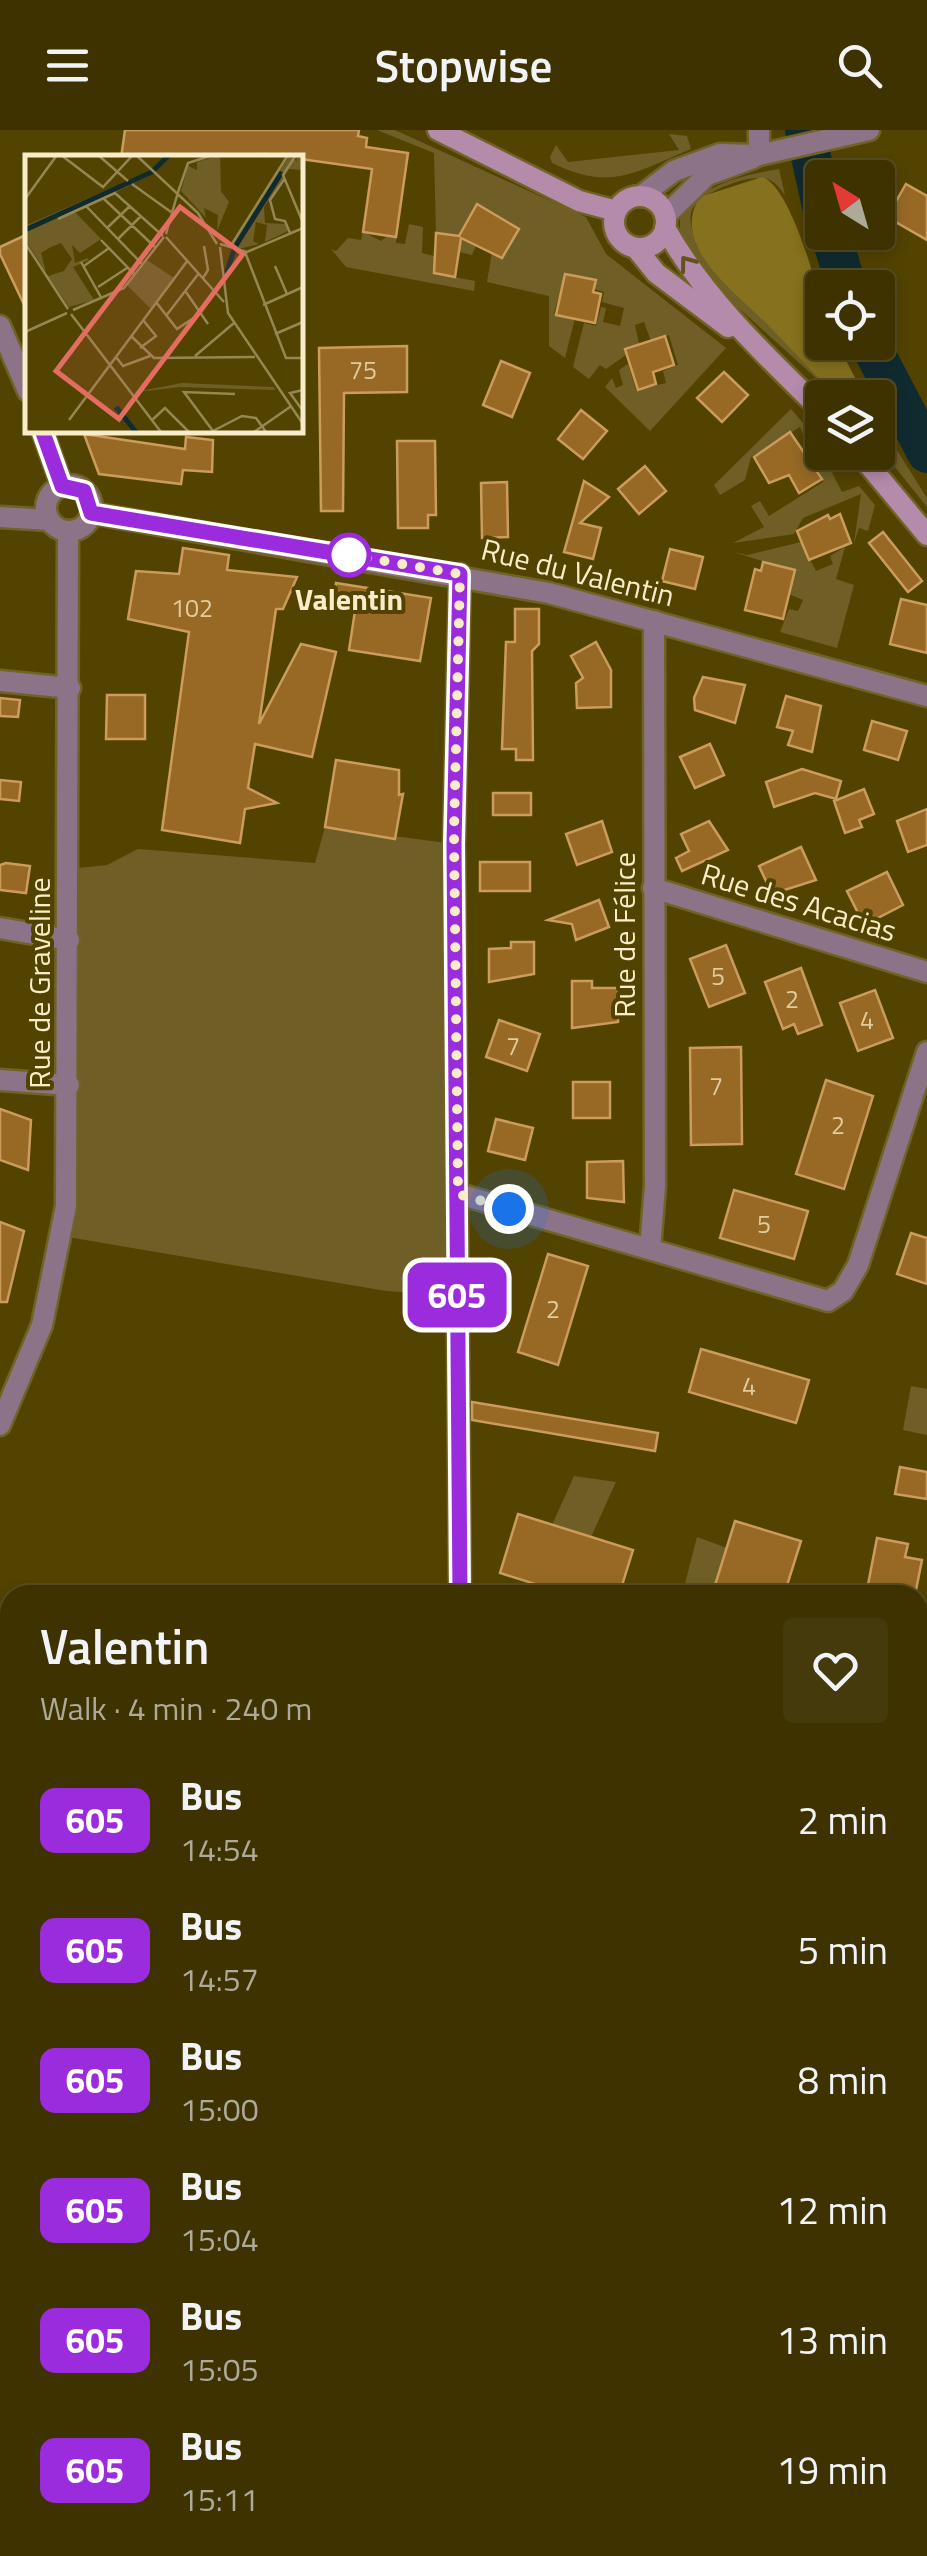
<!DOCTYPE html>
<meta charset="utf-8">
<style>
body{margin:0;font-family:"Titillium Web",sans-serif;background:#453a0b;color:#f1f3f6;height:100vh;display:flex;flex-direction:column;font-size:38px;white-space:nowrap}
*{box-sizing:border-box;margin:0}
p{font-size:32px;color:#adaa99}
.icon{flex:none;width:55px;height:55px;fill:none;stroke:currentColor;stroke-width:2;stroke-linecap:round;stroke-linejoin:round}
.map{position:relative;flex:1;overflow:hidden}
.panel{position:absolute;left:0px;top:1455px;width:928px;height:972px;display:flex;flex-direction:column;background:#3e3201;border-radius:30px 30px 0 0;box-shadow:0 5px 15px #0003,0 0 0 2px #574d23}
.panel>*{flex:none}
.badge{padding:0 20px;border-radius:15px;font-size:35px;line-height:65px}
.needle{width:65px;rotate:323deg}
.tools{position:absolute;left:805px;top:30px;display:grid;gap:20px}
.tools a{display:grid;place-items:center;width:90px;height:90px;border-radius:10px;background:#3e3201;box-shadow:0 5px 15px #0003,0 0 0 2px #574d23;font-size:50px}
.you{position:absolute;width:50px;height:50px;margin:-25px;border:8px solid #fff;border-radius:50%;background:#1a73e8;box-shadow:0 0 0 15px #1a73e833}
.map>.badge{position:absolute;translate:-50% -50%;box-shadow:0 0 0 5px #fff}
.round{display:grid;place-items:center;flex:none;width:105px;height:105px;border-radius:10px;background:#453a0b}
.headline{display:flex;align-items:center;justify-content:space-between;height:170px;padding:0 40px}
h1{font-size:48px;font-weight:600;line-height:75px}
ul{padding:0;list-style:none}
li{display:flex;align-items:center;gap:30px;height:130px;padding:0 40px}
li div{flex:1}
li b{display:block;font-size:38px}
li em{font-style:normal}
li .badge{min-width:110px;font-weight:700;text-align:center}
header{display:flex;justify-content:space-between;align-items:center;height:130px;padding:0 40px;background:#3e3201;font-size:45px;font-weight:600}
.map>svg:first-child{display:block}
.built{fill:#5e4c00}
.green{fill:#6f5f26}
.forest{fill:#86711e}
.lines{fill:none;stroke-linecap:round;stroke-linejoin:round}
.canal{stroke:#102b30;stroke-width:22}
.river{stroke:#102b30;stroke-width:40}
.building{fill:#976925;stroke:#cb9c5c;stroke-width:2.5}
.street-casing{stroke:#716225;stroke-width:25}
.secondary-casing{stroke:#716225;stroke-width:25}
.street{stroke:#8d7387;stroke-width:20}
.secondary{stroke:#b58bac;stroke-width:20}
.rail-casing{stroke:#cfc397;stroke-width:10}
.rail{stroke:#534301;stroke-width:6;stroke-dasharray:19;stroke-linecap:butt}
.oneway{stroke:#675123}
.line-casing{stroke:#fff;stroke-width:22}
.line{stroke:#9a2cde;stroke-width:15}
.walk{stroke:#f8edc8;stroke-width:10;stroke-dasharray:0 18}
.stop-dot{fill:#fff;stroke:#9a2cde;stroke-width:5}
.labels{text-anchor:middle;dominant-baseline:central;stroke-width:8;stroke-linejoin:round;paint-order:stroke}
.number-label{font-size:25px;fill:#e0cc9f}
.street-label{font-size:30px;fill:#f8edc8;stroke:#534301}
.stop-label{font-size:30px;font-weight:bold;fill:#f8edc8;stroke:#534301}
.inset-river{fill:none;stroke:#102b30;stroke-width:5}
.inset-road{fill:none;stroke:#958751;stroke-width:2.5}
.view{fill:#e26d60;fill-opacity:0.15;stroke:#e26d60;stroke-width:5}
.inset-edge{fill:none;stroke:#f8edc8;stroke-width:5}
</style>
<header><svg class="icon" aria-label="menu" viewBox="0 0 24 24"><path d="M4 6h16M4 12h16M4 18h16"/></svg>Stopwise<svg class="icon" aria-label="search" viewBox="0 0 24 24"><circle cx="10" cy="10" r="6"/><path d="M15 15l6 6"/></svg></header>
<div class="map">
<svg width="927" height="2426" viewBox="0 0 927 2426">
<rect width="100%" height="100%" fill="#534301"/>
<polygon class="built" points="927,1926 927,1996 918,2008 918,1938"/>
<g class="green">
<polygon points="377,0 395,0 586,87 606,124 726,218 650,301 605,257 612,248 616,258 623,255 619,240 628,234 636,260 666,253 663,241 678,235 669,205 651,211 644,192 635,195 639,214 625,219 627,224 606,239 600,235 589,249 573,237 584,193 596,196 601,177 606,178 603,192 620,196 624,178 602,172 604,162 594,159 595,150 565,144 554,183 575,188 565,228 549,216 549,166 487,152 492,122 502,128 519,99 477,74 459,106 476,116 472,125 443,118 444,104 436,103 434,23"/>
<path d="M669 4 687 6 691 19C635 42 611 62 552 33L550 27 556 15 568 32 679 20Z"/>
<path d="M779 39 785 65C780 59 775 51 767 49 749 43 695 64 691 83 689 94 694 105 697 115L837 267 703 146 680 113V84C708 53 738 46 779 39Z"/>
<polygon points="409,94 423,97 422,123 434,126 434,143 475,151 474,161 346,137 331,119 336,121 348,108 361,110 363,102 381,111 387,106 396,107 396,113 405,114"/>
<polygon points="791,279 822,315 822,322 829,323 840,335 832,343 842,362 859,356 875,375 868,401 859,398 854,413 861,364 803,388 794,404 733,413 764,397 751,376 760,371 769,386 823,352 800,297 751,327 745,350 720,365 714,355"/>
<polygon points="878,290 927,368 927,377 878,316 882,299"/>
<polygon points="801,412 816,441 833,434 830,426 845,417 836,449 854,455 837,518 780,502 789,479 798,481 803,470 789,464 793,449 782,437 733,422 747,425"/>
<polygon points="325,697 454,714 453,1159 432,1164 386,1161 62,1106 69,739 107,735 138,719 315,733"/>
<polygon points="911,1256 927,1259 927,1305 903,1300"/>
<polygon points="574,1346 616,1352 591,1407 552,1395"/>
<polygon points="697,1407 727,1418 712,1465 682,1465"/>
<polygon points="927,1561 927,1649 918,1627 918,1570"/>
</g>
<path class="forest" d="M762 47C788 54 814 145 821 173 825 185 822 200 822 212L837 213 865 267H837C815 245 794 222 772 199 742 167 667 117 700 67Z"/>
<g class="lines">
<polyline class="canal" points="918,2361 927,2364"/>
<g class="river">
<polyline points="805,0 822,76"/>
<polyline points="830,102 847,158"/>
<polyline points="869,212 927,323"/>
</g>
</g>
<g class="building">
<polygon points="125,0 359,0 358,6 367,8 366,17 408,23 396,107 363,102 372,39 265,24 265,28 121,28"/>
<polygon points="906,54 927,66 927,110 887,87"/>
<polygon points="477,74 519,99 502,128 461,108 455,147 434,143 436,103 459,106"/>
<polygon points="28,104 28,183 0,124 0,117"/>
<polygon points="565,144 596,150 593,162 601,164 595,193 556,185"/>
<polygon points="665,206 674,235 653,242 656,254 638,260 625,219"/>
<polygon points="407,216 407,262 344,263 343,381 321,381 319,218"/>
<polygon points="501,231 530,243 512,287 483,275"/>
<polygon points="724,242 748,265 722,292 697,268"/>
<polygon points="581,280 607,301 583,329 558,309"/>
<polygon points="790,302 822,349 799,363 789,345 769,353 754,327"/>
<polygon points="84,304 185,319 186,307 213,310 212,342 183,340 181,354 99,344"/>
<polygon points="397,311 435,311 436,385 428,385 428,398 398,398"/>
<polygon points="645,336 666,361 639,384 618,359"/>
<polygon points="584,351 609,367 580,393 601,398 593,429 564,422"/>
<polygon points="507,352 508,407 482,408 481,353"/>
<polygon points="840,384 851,413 809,430 797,401 828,385 830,389"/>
<polygon points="883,402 922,451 908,462 869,413"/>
<polygon points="183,418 229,425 227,440 297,447 283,479 276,479 259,594 301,514 336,522 312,627 255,614 248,658 277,673 245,679 240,713 162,700 189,502 128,489 136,441 179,444"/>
<polygon points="670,419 703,427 695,459 662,451"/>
<polygon points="763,432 795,440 783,489 745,480 755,439 761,441"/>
<polygon points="336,453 431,468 420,531 349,520 355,481 333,477"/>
<polygon points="901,469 927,475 927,523 890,514"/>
<polygon points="515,479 539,479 539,514 532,521 533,630 516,630 516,619 502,619 506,512 515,512"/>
<polygon points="596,512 611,540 611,577 577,578 576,553 583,548 571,526"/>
<polygon points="703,547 745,555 735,593 695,580 694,568"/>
<polygon points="107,565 145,565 145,609 106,609"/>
<polygon points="786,566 821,576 812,622 788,615 793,601 777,597"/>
<polygon points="0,568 20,570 18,587 0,586"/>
<polygon points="872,591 907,601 898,630 864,620"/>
<polygon points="710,614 724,645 695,658 680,627"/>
<polygon points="336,630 399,640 399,665 403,664 395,709 325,697"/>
<polygon points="802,639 841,651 836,669 815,663 774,677 766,652"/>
<polygon points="0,650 21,652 19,671 0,669"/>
<polygon points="864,659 874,684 859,690 862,697 845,703 834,671"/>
<rect x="493" y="663" width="38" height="22"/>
<polygon points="927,679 927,715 908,722 897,691"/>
<polygon points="602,691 612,722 577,735 566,704"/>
<polygon points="709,691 728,720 682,741 676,728 689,721 681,704"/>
<polygon points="801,717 816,750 772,764 759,736"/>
<rect x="480" y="732" width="50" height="29"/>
<polygon points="6,733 30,736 26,763 0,760 0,735"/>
<polygon points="887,742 903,775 864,795 847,761"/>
<polygon points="599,770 609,797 576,810 572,794 548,790"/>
<polygon points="511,812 534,812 534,844 489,852 489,819 511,818"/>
<polygon points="726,815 745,863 709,877 690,829"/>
<polygon points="801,838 822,895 798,904 794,894 783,899 765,852"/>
<polygon points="572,851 592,851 592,858 618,858 618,892 572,898"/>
<polygon points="875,860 893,908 858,921 840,873"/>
<polygon points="499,890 540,904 527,941 486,927"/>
<polygon points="741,917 742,1014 691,1015 690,918"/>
<polygon points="826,950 873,966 844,1059 796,1044"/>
<rect x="573" y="952" width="37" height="36"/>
<polygon points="0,979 31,990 28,1040 0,1030"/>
<polygon points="496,989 533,998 525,1030 488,1021"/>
<polygon points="623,1031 624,1072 587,1068 587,1032"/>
<polygon points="734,1060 808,1081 794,1129 720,1108"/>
<polygon points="0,1092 24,1101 7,1172 0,1172"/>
<polygon points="911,1103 927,1108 927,1154 897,1144"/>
<polygon points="548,1124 588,1136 558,1235 518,1222"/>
<polygon points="701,1219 809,1250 796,1293 689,1262"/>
<polygon points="472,1272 658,1303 655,1321 472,1290"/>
<polygon points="900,1337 927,1342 927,1369 895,1364"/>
<polygon points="518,1384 633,1420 619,1465 570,1465 500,1443"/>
<polygon points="735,1391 801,1411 784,1465 712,1465"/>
<polygon points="877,1408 908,1414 905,1427 922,1430 915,1465 866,1465"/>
</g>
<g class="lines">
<defs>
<g id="street">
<polyline points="759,0 759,25"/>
<polyline points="641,66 674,41 720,24 759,25 869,0"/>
<polyline points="665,86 707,45 753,28"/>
<polyline points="0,196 28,261"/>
<polyline points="42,300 62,356"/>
<circle cx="69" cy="378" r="23"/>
<polyline points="91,383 549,463 927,566"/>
<polyline points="0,387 49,390"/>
<polyline points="460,444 454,714 460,1465"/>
<polyline points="0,551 70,558"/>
<polyline points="653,758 927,842"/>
<polyline points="0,798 69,810"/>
<polyline points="0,950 69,955"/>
<polyline points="459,1064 828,1171 843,1161 858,1135 927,922"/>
<polyline points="650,1119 655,1056 654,491"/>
<polyline points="0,1295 42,1195 66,1076 68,401"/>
<polyline points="918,1536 927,1527"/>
<polyline points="470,2418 470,2426"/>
</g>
<g id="secondary">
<polyline points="438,0 579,71 616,81"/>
<circle cx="640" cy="92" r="26"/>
<path d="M665 98C705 169 765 225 822 281"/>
<polyline points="636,118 656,143 728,197"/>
<polyline points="858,322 927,405"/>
<polyline points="0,1876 10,1879"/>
<polyline points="918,2160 927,2162"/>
</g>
</defs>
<use href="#street" class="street-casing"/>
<use href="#secondary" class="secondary-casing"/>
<use href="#street" class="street"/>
<use href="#secondary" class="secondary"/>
<defs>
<g id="rail">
<polyline points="918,1961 927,1949"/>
<polyline points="918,1981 927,1969"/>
<polyline points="663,2426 667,2418"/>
</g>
</defs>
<use href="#rail" class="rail-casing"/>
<use href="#rail" class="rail"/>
</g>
<defs><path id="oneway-chevron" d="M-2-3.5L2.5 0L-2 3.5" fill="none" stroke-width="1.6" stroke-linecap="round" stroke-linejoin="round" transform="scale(2.5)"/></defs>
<use class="oneway" href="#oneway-chevron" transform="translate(687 133) rotate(-127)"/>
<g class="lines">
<defs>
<polyline id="line" points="42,300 62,356 84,361 91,383 460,444 454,714 460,1465"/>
</defs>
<use href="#line" class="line-casing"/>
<use href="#line" class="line"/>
<polyline class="walk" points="349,425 460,444 454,702 458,1064 509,1079"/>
</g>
<circle class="stop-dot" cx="349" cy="425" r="20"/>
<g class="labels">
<g class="number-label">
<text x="363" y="240">75</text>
<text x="192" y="478">102</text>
<text x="718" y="846">5</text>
<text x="792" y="869">2</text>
<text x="867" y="890">4</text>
<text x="513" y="916">7</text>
<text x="716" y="956">7</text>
<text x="838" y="995">2</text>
<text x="764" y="1094">5</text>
<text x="553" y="1179">2</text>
<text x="749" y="1256">4</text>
</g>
<g class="street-label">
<text transform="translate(578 442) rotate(14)">Rue du Valentin</text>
<text transform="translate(799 772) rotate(17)">Rue des Acacias</text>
<text transform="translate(624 805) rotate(-90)">Rue de Félice</text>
<text transform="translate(39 853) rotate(-90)">Rue de Graveline</text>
</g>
<g class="stop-label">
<text x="349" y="469">Valentin</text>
</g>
</g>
<g transform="translate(25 25)">
<rect width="278" height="278" fill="#534301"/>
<path d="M195 0 196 36 204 47 192 76 193 60 179 53 181 63 156 36 163 11 172 15V7ZM265 0 272 7 271 1 277 0V15L264 14 239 52 240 68 261 69 263 76 240 87 242 70 231 67 228 86 234 89 213 94 208 89ZM127 15 130 18 50 57 76 84 55 98 47 90 50 108 62 103 64 105 48 112 69 145 44 152 23 121 39 116 47 104 36 88 26 92 16 98 21 117 1 86 0 71ZM122 105 149 123 126 154 102 130ZM157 228 249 232 250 235 154 232 105 238Z" fill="#6f5f26"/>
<path class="inset-river" d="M0 75 127 17 144 0M201 119 210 92 257 17M91 252 111 277"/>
<path class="inset-road" d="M36 0 78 32 107 1M73 0 103 26M111 0 173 58 192 89M271 0 258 20 278 68M260 23 245 45 250 64 260 66 265 78M107 29 146 57M153 37 163 8 188 0M78 43 131 93M0 44 32 0M61 51 118 110M33 64 90 38 138 81M82 73 105 51M141 79 153 37M141 82 199 147M93 84 116 61M76 85 110 120M0 88 43 154M195 89 222 97 278 73M195 92 203 158 278 269M205 92 263 0M220 97 261 203H278M56 107 77 144M59 111 84 93M250 111 262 139M178 123 183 115 179 91M73 132 102 113M161 137 183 169M131 147 152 174 176 158M238 150 278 132M48 155 99 133 139 82M46 159 136 277M141 161 174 118M0 177 42 158M250 179 278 167M106 181 129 203 230 202M115 193 131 181 118 165M170 201 209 168M91 202 98 211 125 201M278 235 265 238 278 256M44 265 163 105M126 266 140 253 164 277M188 276 159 237 210 239M186 277 217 261 231 263 241 277M229 277 265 252"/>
<path class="view" d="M155 52 218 99 94 264 31 216Z"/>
<rect width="278" height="278" class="inset-edge"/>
</g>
</svg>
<div class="tools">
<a><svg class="needle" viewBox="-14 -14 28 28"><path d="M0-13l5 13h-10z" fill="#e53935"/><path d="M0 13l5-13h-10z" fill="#adaa99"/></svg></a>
<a><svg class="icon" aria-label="locate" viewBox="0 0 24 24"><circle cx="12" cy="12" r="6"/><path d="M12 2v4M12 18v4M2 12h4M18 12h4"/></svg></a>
<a><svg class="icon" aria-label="layers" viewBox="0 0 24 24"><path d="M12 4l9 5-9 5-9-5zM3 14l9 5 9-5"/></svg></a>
</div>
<div class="you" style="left:509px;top:1079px"></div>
<b class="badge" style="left:457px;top:1165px;background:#9a2cde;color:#fff">605</b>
<section class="panel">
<div class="headline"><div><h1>Valentin</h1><p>Walk · 4 min · 240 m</p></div><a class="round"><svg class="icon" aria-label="heart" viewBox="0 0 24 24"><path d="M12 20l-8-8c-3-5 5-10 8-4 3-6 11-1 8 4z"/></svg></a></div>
<ul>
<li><span class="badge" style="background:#9a2cde;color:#fff">605</span><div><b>Bus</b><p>14:54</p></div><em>2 min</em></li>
<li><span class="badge" style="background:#9a2cde;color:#fff">605</span><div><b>Bus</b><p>14:57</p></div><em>5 min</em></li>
<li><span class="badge" style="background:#9a2cde;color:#fff">605</span><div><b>Bus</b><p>15:00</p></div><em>8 min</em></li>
<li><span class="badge" style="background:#9a2cde;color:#fff">605</span><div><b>Bus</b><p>15:04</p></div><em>12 min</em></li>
<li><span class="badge" style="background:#9a2cde;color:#fff">605</span><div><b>Bus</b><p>15:05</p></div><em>13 min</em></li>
<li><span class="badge" style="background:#9a2cde;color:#fff">605</span><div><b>Bus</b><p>15:11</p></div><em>19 min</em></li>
</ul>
</section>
</div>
